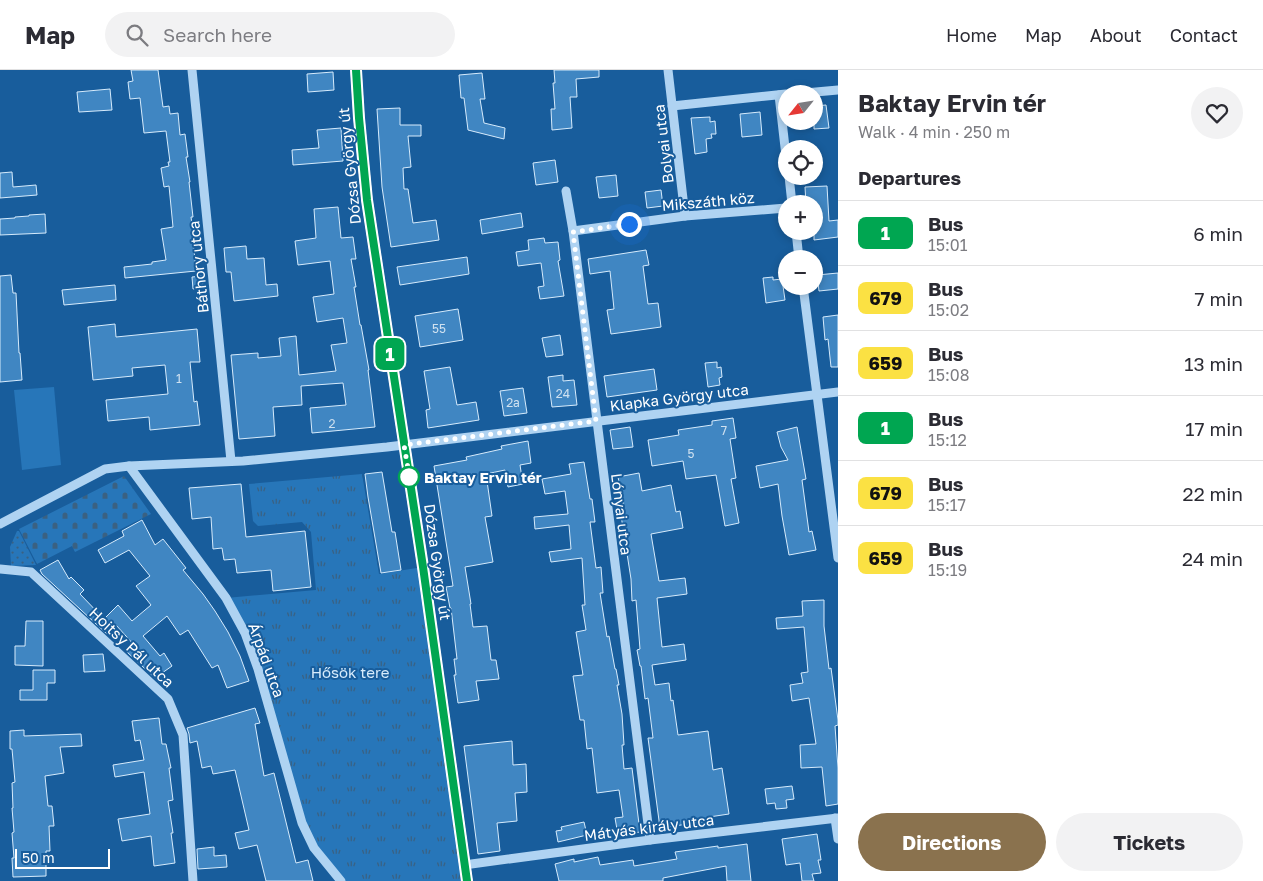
<!DOCTYPE html>
<meta charset="utf-8">
<style>
body{margin:0;font-family:"Golos Text",sans-serif;background:#f2f2f3;color:#2b2b33;height:100vh;display:flex;flex-direction:column;font-size:19px;white-space:nowrap}
*{box-sizing:border-box;margin:0}
p{font-size:16px;color:#7c7c81}
.icon{flex:none;width:28px;height:28px;fill:none;stroke:currentColor;stroke-width:2;stroke-linecap:round;stroke-linejoin:round}
.map{position:relative;flex:1;overflow:hidden}
.side{display:flex;flex-direction:column;background:#fff;width:425px}
.side>*{flex:none}
.badge{padding:0 10px;border-radius:8px;font-size:18px;line-height:32px}
.needle{width:32px;rotate:240deg}
.controls{position:absolute;left:778px;top:15px;display:grid;gap:10px}
.controls a{display:grid;place-items:center;width:45px;height:45px;border-radius:50%;background:#fff;box-shadow:0 2px 8px #0003;font-size:25px}
.scale{position:absolute;left:15px;bottom:12px;width:95px;box-sizing:border-box;padding-left:5px;border:2px solid #fff;border-top:0;font-size:14px;line-height:18px;white-space:nowrap;color:#fff;-webkit-text-stroke:4px #185d9c;paint-order:stroke}
.you{position:absolute;width:25px;height:25px;margin:-12px;border:4px solid #fff;border-radius:50%;background:#1a73e8;box-shadow:0 0 0 8px #1a73e833}
.map>.badge{position:absolute;translate:-50% -50%;box-shadow:0 0 0 2px #fff}
h2{padding:0 20px;font-size:19px;line-height:45px}
.round{display:grid;place-items:center;flex:none;width:52px;height:52px;border-radius:26px;background:#f2f2f3}
.summary{display:flex;align-items:center;justify-content:space-between;height:85px;padding:0 20px}
h1{font-size:24px;font-weight:700;line-height:38px}
.action{display:flex;gap:10px;margin-top:auto;padding:10px 20px}
.action a{flex:1;height:58px;border-radius:30px;background:#8a724e;color:#fff;font-size:20px;font-weight:700;line-height:58px;text-align:center}
.action a+a{background:#f2f2f3;color:#2b2b33}
ul{padding:0;list-style:none}
li{display:flex;align-items:center;gap:15px;height:65px;padding:0 20px;border-top:1px solid #e1e1e2}
li div{flex:1}
li b{display:block;font-size:19px}
li em{font-style:normal}
li .badge{min-width:55px;font-weight:700;text-align:center}
header{display:flex;align-items:center;gap:30px;box-sizing:border-box;height:70px;padding:0 25px;background:#fff;border-bottom:1px solid #e1e1e2}
header strong{font-size:24px}
nav{display:flex;gap:28px;margin-inline-start:auto;font-size:18px}
.search{width:350px;height:45px;background:#f2f2f3;display:flex;align-items:center;gap:12px;box-sizing:border-box;padding:0 18px;border-radius:28px;color:#7c7c81;font-size:19px}
main{display:flex;flex:1;min-height:0}
.map>svg:first-child{display:block}
.grass{fill:url(#grass-dots)}
.cemetery{fill:url(#cemetery-stones)}
.park{fill:url(#park-tufts)}
.pitch{fill:#2776b9}
.building{fill:#4086c2;stroke:#d6ebfc}
.lines{fill:none;stroke-linecap:round;stroke-linejoin:round}
.minor{stroke:#afd3f2;stroke-width:9}
.major{stroke:#fafcff;stroke-width:12}
.line-casing{stroke:#fff;stroke-width:11}
.line{stroke:#00a651;stroke-width:8}
.walk{stroke:#fff;stroke-width:5;stroke-dasharray:0 9}
.stop-dot{fill:#fff;stroke:#00a651;stroke-width:2.5}
.labels{text-anchor:middle;dominant-baseline:central;stroke-width:4;stroke-linejoin:round;paint-order:stroke}
.number-label{font-size:12px;fill:#cfe1f0}
.street-label{font-size:15px;fill:#fff;stroke:#185d9c}
.stop-label{font-size:15px;font-weight:bold;fill:#fff;stroke:#185d9c;text-anchor:start}
.park-label{font-size:15px;fill:#d6ebfc;stroke:#185d9c}
</style>
<header>
<strong>Map</strong>
<div class="search"><svg class="icon" aria-label="search" viewBox="0 0 24 24"><circle cx="10" cy="10" r="6"/><path d="M15 15l6 6"/></svg>Search here</div>
<nav><a>Home</a><a>Map</a><a>About</a><a>Contact</a></nav>
</header>
<main>
<div class="map">
<svg width="838" height="811" viewBox="0 0 838 811">
<defs>
<pattern id="grass-dots" width="8" height="8" patternUnits="userSpaceOnUse" patternTransform="scale(1.25)"><rect width="8" height="8" fill="#2776b9"/><path d="M2 2h.1M6 6h.1" fill="none" stroke="#3a6182" stroke-width="1.8" stroke-linecap="round"/></pattern>
<pattern id="cemetery-stones" width="16" height="16" patternUnits="userSpaceOnUse" patternTransform="scale(1.25)"><rect width="16" height="16" fill="#2776b9"/><path d="M2 7V4a2 2 0 0 1 4 0v3zM10 15v-3a2 2 0 0 1 4 0v3z" fill="#3a6182"/></pattern>
<pattern id="park-tufts" width="24" height="20" patternUnits="userSpaceOnUse" patternTransform="scale(1.25)"><rect width="24" height="20" fill="#2776b9"/><path d="M3 7l-1-3M5 7V3M7 7l1-3M15 17l-1-3M17 17v-4M19 17l1-3" fill="none" stroke="#3a6182"/></pattern>
</defs>
<rect width="100%" height="100%" fill="#185d9c"/>
<polygon class="grass" points="17,461 19,461 36,495 11,496 10,477"/>
<polygon class="cemetery" points="124,406 151,444 75,482 72,476 37,494 19,459"/>
<polygon class="park" points="362,404 379,504 423,497 473,811 341,811 314,778 258,599 226,528 316,520 311,462 302,452 258,456 253,451 249,414"/>
<polygon class="pitch" points="54,317 61,395 22,400 14,320"/>
<g class="building">
<polygon points="131,0 158,0 163,37 169,36 170,44 178,43 180,65 185,64 188,87 186,87 190,112 189,112 193,147 191,147 194,168 193,168 196,201 125,208 124,197 152,194 152,192 166,190 161,159 173,157 169,116 164,117 161,98 169,96 168,92 170,92 166,61 144,63 140,28 130,29 128,12 133,11"/>
<polygon points="554,0 599,0 599,7 576,9 577,27 570,27 572,58 552,60 551,39 555,39 553,13 555,13"/>
<polygon points="333,2 334,20 308,22 307,4"/>
<polygon points="482,3 485,29 480,29 484,53 505,58 504,69 468,60 464,28 461,28 459,5"/>
<polygon points="110,19 112,40 79,42 77,22"/>
<polygon points="826,35 829,58 814,59 814,36"/>
<polygon points="400,38 400,55 421,55 421,66 408,66 411,97 403,98 404,119 408,119 413,153 436,150 439,170 391,177 382,117 377,39"/>
<polygon points="760,42 762,65 742,67 740,44"/>
<polygon points="710,47 710,52 715,51 716,64 711,64 712,68 706,69 707,82 695,84 691,48"/>
<polygon points="341,58 343,91 293,95 292,80 319,78 317,60"/>
<polygon points="555,90 558,112 536,115 533,93"/>
<polygon points="12,102 13,117 36,115 37,125 0,128 0,103"/>
<polygon points="616,105 618,126 599,128 596,107"/>
<polygon points="827,116 829,151 838,150 838,167 814,170 814,134 806,134 805,117"/>
<polygon points="661,120 663,136 647,138 645,122"/>
<polygon points="338,137 341,168 353,167 356,189 351,189 356,217 354,217 360,255 361,255 369,300 368,300 375,357 312,363 310,338 346,335 343,313 301,316 302,335 273,337 275,366 239,369 231,285 258,283 258,288 281,286 279,268 296,266 299,305 336,301 331,275 347,273 343,248 317,252 313,227 334,224 330,191 298,195 295,171 316,168 314,139"/>
<polygon points="521,143 523,157 482,164 480,150"/>
<polygon points="45,144 46,163 0,165 0,149 15,148 15,147 29,146 29,145"/>
<polygon points="544,168 545,173 558,172 560,190 558,191 564,226 540,229 538,217 544,216 541,193 518,196 516,182 529,180 528,170"/>
<polygon points="246,176 247,189 264,188 266,215 277,214 278,226 234,231 231,202 226,202 224,178"/>
<polygon points="646,180 649,195 643,196 648,234 658,233 661,257 611,264 607,240 614,239 610,201 590,204 588,189"/>
<polygon points="467,187 469,204 400,215 397,197"/>
<polygon points="838,203 838,219 819,221 817,205"/>
<polygon points="11,205 13,223 16,223 19,283 20,283 22,310 0,312 0,206"/>
<polygon points="202,206 203,217 193,219 192,207"/>
<polygon points="773,207 773,210 782,209 785,230 766,233 763,208"/>
<polygon points="115,215 116,230 64,235 62,220"/>
<polygon points="458,239 463,270 420,277 415,246"/>
<polygon points="838,245 838,297 831,297 828,269 825,270 823,247"/>
<polygon points="115,254 116,267 197,259 200,292 190,292 194,332 197,331 200,355 150,360 149,347 108,351 106,330 168,324 165,295 132,298 133,306 93,310 88,257"/>
<polygon points="560,265 563,285 546,287 542,268"/>
<polygon points="717,292 717,298 721,297 722,307 719,308 720,315 708,317 705,293"/>
<polygon points="450,297 457,335 476,332 479,350 428,358 426,340 430,339 424,301"/>
<polygon points="654,299 657,320 607,327 604,306"/>
<polygon points="563,305 563,311 574,310 577,335 552,337 548,307"/>
<polygon points="523,318 527,343 504,346 500,321"/>
<polygon points="733,348 736,368 730,369 736,408 731,409 739,453 725,456 716,405 686,409 683,391 652,396 648,370 679,365 678,360 712,355 712,351"/>
<polygon points="630,357 633,377 613,379 610,360"/>
<polygon points="797,357 806,409 802,410 809,462 812,461 816,480 789,485 782,446 778,414 760,418 756,396 788,390 781,377 777,362"/>
<polygon points="528,371 531,393 520,395 523,414 508,417 505,400 486,404 492,446 485,447 493,492 465,497 471,534 470,534 473,557 487,556 491,590 496,590 499,609 476,611 479,630 458,633 454,605 456,605 454,589 457,589 451,538 450,538 446,517 453,516 434,396 467,390 466,387 502,379 501,376"/>
<polygon points="584,392 590,429 592,429 595,452 590,452 596,498 601,497 603,523 600,523 607,567 609,566 615,599 616,599 619,615 617,615 622,644 624,675 622,675 624,699 632,698 640,762 618,765 615,748 623,747 619,720 597,723 592,678 587,679 584,650 580,650 573,606 583,605 576,562 586,560 582,535 585,535 582,488 551,492 549,482 571,479 569,455 535,459 534,447 568,444 565,421 545,424 542,409 571,404 569,394"/>
<polygon points="382,402 392,462 395,462 401,500 381,503 368,427 365,404"/>
<polygon points="639,403 642,421 671,415 676,442 680,441 683,458 651,464 659,511 685,508 687,524 657,528 662,577 684,574 686,590 652,595 655,615 669,613 671,631 673,630 678,665 708,661 713,700 722,698 729,744 709,747 709,751 660,758 648,668 653,668 648,628 645,629 641,596 640,596 637,580 640,579 636,530 632,531 631,509 620,439 624,438 618,407"/>
<polygon points="241,414 246,467 305,461 311,517 273,521 271,500 237,503 235,489 224,490 222,478 213,479 211,447 192,449 189,418"/>
<polygon points="142,450 155,475 163,469 186,498 183,500 203,524 215,541 228,562 240,586 249,611 227,618 218,595 212,598 188,560 180,565 167,546 143,566 160,586 164,583 172,596 155,608 127,582 135,576 116,555 107,564 42,504 40,500 58,490 69,509 71,507 84,520 80,524 104,549 118,535 132,551 151,535 136,516 150,506 129,480 105,493 98,480 124,466 122,461"/>
<polygon points="824,530 824,556 829,599 831,598 838,650 838,655 835,656 838,698 838,734 826,736 822,697 801,698 800,675 816,674 809,628 792,631 790,615 803,613 801,603 808,602 804,557 777,559 776,548 803,546 802,531"/>
<polygon points="26,551 43,551 43,596 15,595 15,576 25,576"/>
<polygon points="103,584 105,601 84,602 83,585"/>
<polygon points="33,600 55,600 55,613 47,613 47,630 20,630 20,620 33,620"/>
<polygon points="255,638 260,653 255,654 264,706 274,703 296,793 308,790 313,811 266,811 257,775 239,779 235,763 249,760 235,700 213,704 211,696 202,698 197,671 190,673 189,664 187,658"/>
<polygon points="159,648 162,674 166,674 171,698 169,698 173,730 168,731 173,763 171,763 175,793 154,796 151,766 122,771 118,749 150,744 144,702 115,707 113,695 144,690 140,670 135,671 132,651"/>
<polygon points="24,660 24,666 81,664 82,676 60,677 64,703 45,706 48,736 52,736 54,756 49,756 50,781 46,781 46,806 13,807 12,788 14,788 12,763 14,762 12,738 13,738 12,713 15,712 12,679 10,679 10,661"/>
<polygon points="512,671 513,695 526,694 527,722 515,723 517,751 497,753 500,781 478,784 464,676"/>
<polygon points="792,716 794,729 786,730 787,738 776,739 775,733 767,734 765,719"/>
<polygon points="584,752 587,765 558,772 556,761 562,760 561,757"/>
<polygon points="817,764 821,790 818,790 821,803 812,804 814,811 802,811 800,793 786,795 782,769"/>
<polygon points="747,774 751,811 727,811 726,796 663,808 663,811 559,811 555,794 574,789 574,792 598,787 600,795 633,790 634,796 677,789 675,782 718,776 718,778"/>
<polygon points="214,777 214,786 226,785 227,797 198,799 197,779"/>
</g>
<g class="lines">
<g class="minor">
<polyline points="192,0 231,391"/>
<polyline points="668,0 685,146"/>
<polyline points="794,24 838,20"/>
<polyline points="779,25 786,86"/>
<polyline points="672,36 786,24"/>
<polyline points="789,106 792,134"/>
<polyline points="566,121 573,161 650,770"/>
<polyline points="573,161 685,146 786,138"/>
<polyline points="796,161 799,189"/>
<polyline points="803,216 838,488"/>
<polyline points="129,396 226,528 245,563 258,599 302,753 314,778 341,811"/>
<polyline points="0,454 105,399 129,396 243,391 387,377 838,322"/>
<polyline points="0,499 31,502 168,629 183,665 193,811"/>
<polyline points="835,748 838,769"/>
<polyline points="464,795 650,770 838,748"/>
</g>
<polyline class="major" points="356,0 359,48 367,130 423,497 467,811"/>
</g>
<g class="lines">
<defs>
<polyline id="line" points="356,0 359,48 367,130 423,497 467,811"/>
</defs>
<use href="#line" class="line-casing"/>
<use href="#line" class="line"/>
<polyline class="walk" points="409,407 410,410 404,375 596,351 573,162 629,154"/>
</g>
<circle class="stop-dot" cx="409" cy="407" r="10"/>
<g class="labels">
<g class="number-label">
<text x="439" y="258">55</text>
<text x="179" y="308">1</text>
<text x="563" y="323">24</text>
<text x="513" y="332">2a</text>
<text x="332" y="353">2</text>
<text x="724" y="360">7</text>
<text x="691" y="383">5</text>
</g>
<g class="street-label">
<text transform="translate(663 74) rotate(-97)">Bolyai utca</text>
<text transform="translate(349 96) rotate(-96)">Dózsa György út</text>
<text transform="translate(708 131) rotate(-5)">Mikszáth köz</text>
<text transform="translate(198 197) rotate(-96)">Báthory utca</text>
<text transform="translate(679 327) rotate(-7)">Klapka György utca</text>
<text transform="translate(622 444) rotate(83)">Lónyai utca</text>
<text transform="translate(438 492) rotate(82)">Dózsa György út</text>
<text transform="translate(132 577) rotate(43)">Hoitsy Pál utca</text>
<text transform="translate(267 590) rotate(70)">Árpád utca</text>
<text transform="translate(649 757) rotate(-7)">Mátyás király utca</text>
</g>
<g class="stop-label">
<text x="424" y="407">Baktay Ervin tér</text>
</g>
<g class="park-label">
<text x="350" y="602">Hősök tere</text>
</g>
</g>
</svg>
<div class="controls">
<a><svg class="needle" viewBox="-14 -14 28 28"><path d="M0-13l5 13h-10z" fill="#e53935"/><path d="M0 13l5-13h-10z" fill="#7c7c81"/></svg></a>
<a><svg class="icon" aria-label="locate" viewBox="0 0 24 24"><circle cx="12" cy="12" r="6"/><path d="M12 2v4M12 18v4M2 12h4M18 12h4"/></svg></a>
<a>+</a>
<a>−</a>
</div>
<div class="scale">50 m</div>
<div class="you" style="left:629px;top:154px"></div>
<b class="badge" style="left:390px;top:284px;background:#00a651;color:#fff">1</b>
</div>
<section class="side">
<div class="summary"><div><h1>Baktay Ervin tér</h1><p>Walk · 4 min · 250 m</p></div><a class="round"><svg class="icon" aria-label="heart" viewBox="0 0 24 24"><path d="M12 20l-8-8c-3-5 5-10 8-4 3-6 11-1 8 4z"/></svg></a></div>
<h2>Departures</h2>
<ul>
<li><span class="badge" style="background:#00a651;color:#fff">1</span><div><b>Bus</b><p>15:01</p></div><em>6 min</em></li>
<li><span class="badge" style="background:#fbe143;color:#111">679</span><div><b>Bus</b><p>15:02</p></div><em>7 min</em></li>
<li><span class="badge" style="background:#fbe143;color:#111">659</span><div><b>Bus</b><p>15:08</p></div><em>13 min</em></li>
<li><span class="badge" style="background:#00a651;color:#fff">1</span><div><b>Bus</b><p>15:12</p></div><em>17 min</em></li>
<li><span class="badge" style="background:#fbe143;color:#111">679</span><div><b>Bus</b><p>15:17</p></div><em>22 min</em></li>
<li><span class="badge" style="background:#fbe143;color:#111">659</span><div><b>Bus</b><p>15:19</p></div><em>24 min</em></li>
</ul>
<div class="action"><a>Directions</a><a>Tickets</a></div>
</section>
</main>
